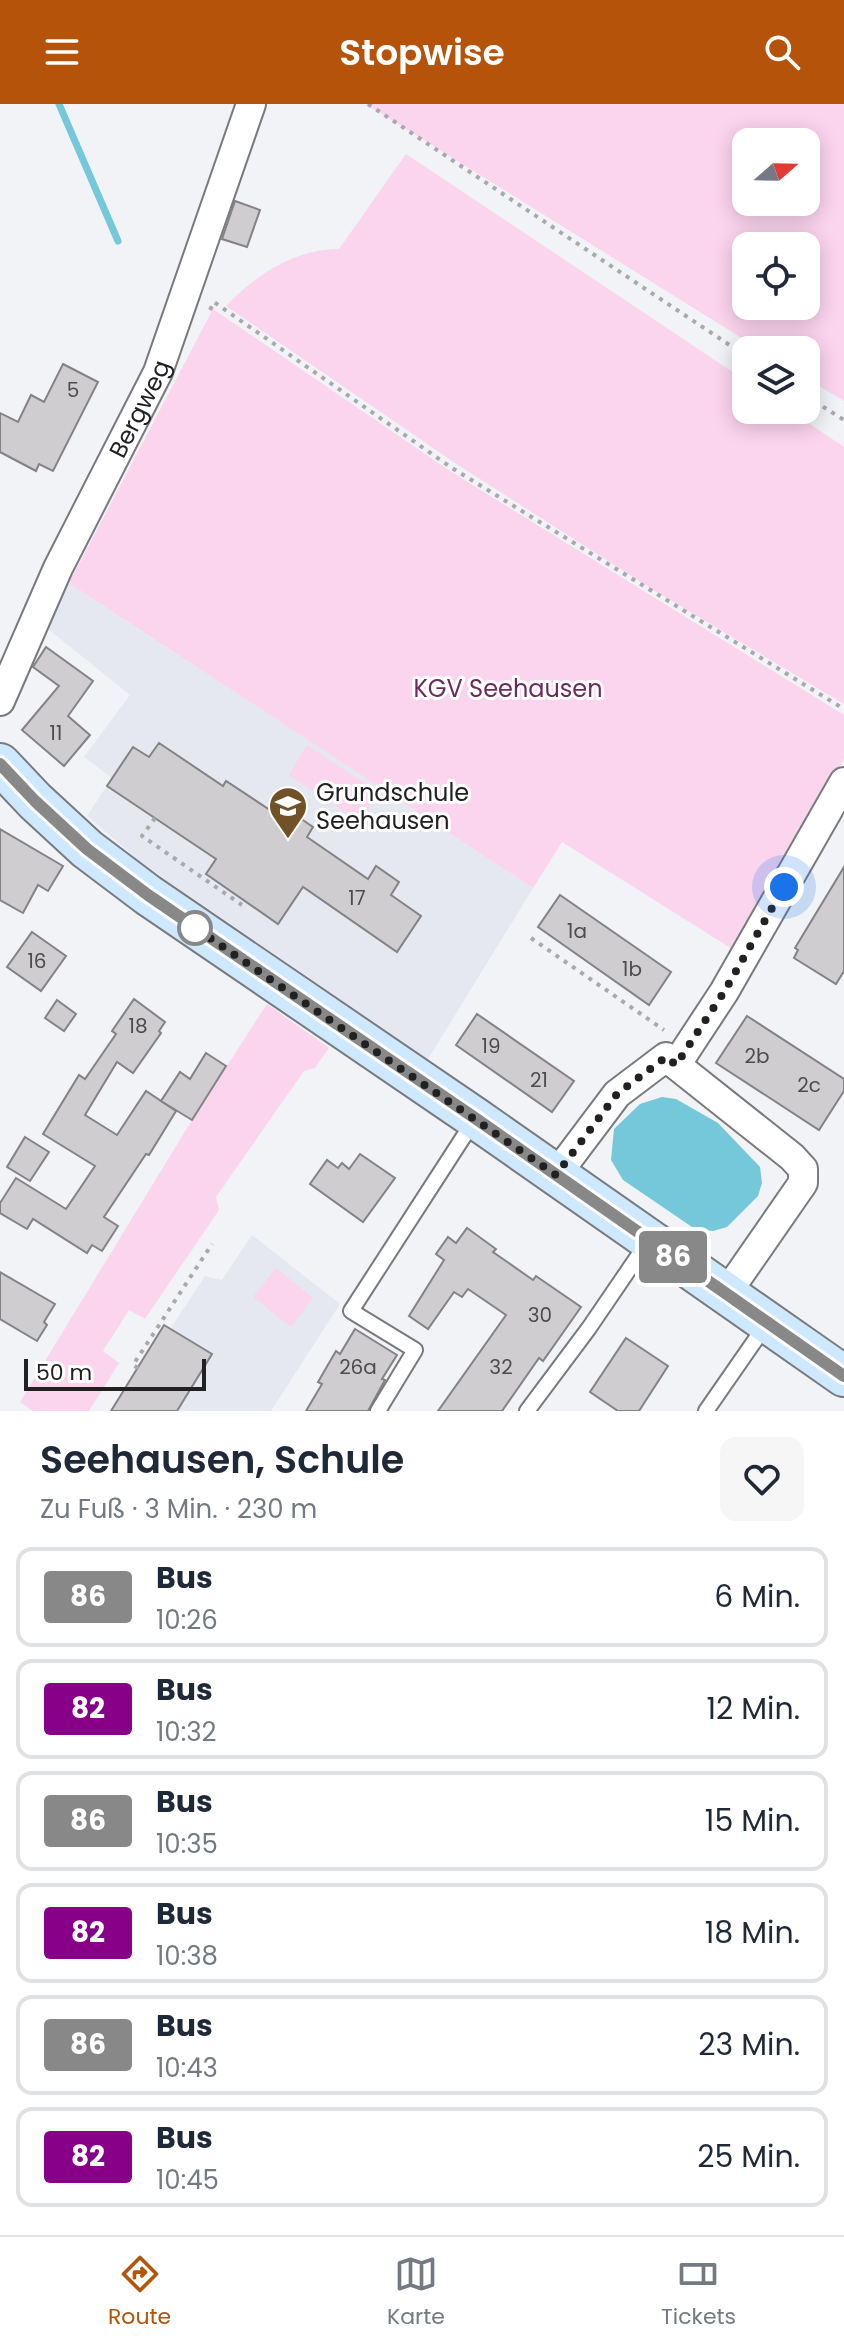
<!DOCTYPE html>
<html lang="de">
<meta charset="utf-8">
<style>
body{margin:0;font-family:Poppins,sans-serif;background:#f6f6f7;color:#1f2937;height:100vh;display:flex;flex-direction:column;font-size:30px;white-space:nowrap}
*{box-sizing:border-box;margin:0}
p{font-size:26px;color:#747a83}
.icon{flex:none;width:44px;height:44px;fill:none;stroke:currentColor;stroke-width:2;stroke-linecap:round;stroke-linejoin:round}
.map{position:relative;height:1307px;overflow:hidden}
.details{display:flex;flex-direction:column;background:#fff;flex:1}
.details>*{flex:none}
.badge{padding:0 16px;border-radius:6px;font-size:28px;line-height:52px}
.needle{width:52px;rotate:70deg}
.tools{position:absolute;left:732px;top:24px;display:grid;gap:16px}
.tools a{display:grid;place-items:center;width:88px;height:88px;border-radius:16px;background:#fff;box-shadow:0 4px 20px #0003;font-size:40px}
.scale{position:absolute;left:24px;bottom:20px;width:182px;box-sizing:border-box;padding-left:8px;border:4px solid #212122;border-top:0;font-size:22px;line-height:28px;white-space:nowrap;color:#212122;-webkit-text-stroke:6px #fff;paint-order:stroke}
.you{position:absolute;width:40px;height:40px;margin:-20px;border:6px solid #fff;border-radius:50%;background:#1a73e8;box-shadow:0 0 0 12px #1a73e833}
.map>.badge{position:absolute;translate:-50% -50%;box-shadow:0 0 0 4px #fff}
.round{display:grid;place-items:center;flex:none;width:84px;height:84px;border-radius:16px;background:#f6f6f7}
.headline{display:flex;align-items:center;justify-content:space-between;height:136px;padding:0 40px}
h1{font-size:38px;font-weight:600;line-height:60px}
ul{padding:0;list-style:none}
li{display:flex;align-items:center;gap:24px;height:100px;margin:0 16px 12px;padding:0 24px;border:4px solid #e0e1e3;border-radius:16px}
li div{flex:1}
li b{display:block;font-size:30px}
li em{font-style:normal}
li .badge{min-width:88px;font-weight:700;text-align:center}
header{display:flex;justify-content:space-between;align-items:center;height:104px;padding:0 40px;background:#b45309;color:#fff;font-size:36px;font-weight:600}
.dock{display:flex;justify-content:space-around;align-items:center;height:112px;border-top:2px solid #e0e1e3;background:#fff;font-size:22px;color:#747a83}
.dock a{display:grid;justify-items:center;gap:4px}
.dock .current{color:#b45309}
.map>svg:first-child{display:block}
.built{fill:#e5e7f1}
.green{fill:#fbd4ee;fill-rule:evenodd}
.water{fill:#75c7da}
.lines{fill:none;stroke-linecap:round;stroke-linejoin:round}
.stream{stroke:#75c7da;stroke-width:7}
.building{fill:#cfcdd0;stroke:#838284;stroke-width:2}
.lane-casing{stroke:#797a7d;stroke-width:18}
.street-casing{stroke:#797a7d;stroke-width:32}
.secondary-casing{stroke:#797a7d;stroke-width:44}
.path{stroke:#a9a9ac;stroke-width:4;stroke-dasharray:4 6;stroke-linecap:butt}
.lane{stroke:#fff;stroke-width:14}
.street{stroke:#fff;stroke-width:28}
.secondary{stroke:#cee9ff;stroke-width:40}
.line-casing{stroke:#fff;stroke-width:18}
.line{stroke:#888;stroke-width:12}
.walk{stroke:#212122;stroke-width:8;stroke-dasharray:0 14.4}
.stop-dot{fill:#fff;stroke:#888;stroke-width:4}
.labels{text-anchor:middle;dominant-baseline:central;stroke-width:6;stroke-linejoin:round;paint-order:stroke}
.number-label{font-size:20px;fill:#4c4c4e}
.street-label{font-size:24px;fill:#212122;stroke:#fff}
.park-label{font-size:24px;fill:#6d2a5c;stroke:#fff}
.poi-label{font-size:24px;fill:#212122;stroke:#fff;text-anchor:start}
</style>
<header><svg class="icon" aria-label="menu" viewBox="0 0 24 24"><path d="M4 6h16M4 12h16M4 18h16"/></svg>Stopwise<svg class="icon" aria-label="search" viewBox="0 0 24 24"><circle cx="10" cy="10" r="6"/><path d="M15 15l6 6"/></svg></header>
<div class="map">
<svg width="844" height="1307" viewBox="0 0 844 1307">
<rect width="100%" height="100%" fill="#f2f3f6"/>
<g class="built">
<polygon points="69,479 533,784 428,955 143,760 87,712 112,674 84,653 130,591 47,524"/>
<polygon points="252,1131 340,1200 271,1307 111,1307 164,1221 171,1224 205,1172 222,1176"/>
</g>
<g class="green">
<path d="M366 0H844V297L806 274V246H761ZM746 38H806V98H746ZM746 142H806V202H746Z"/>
<path d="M406 50 746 277V306H789L844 343V600L652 485 455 359 226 202C255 171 295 145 339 145Z"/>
<polygon points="213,205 450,367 844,611 844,655 737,848 562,738 533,784 69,479"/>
<polygon points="307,641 378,688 361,718 289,671"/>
<polygon points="267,900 329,944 315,964 304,967 216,1093 219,1106 145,1215 129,1206 103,1247 119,1259 89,1307 33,1307 20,1298 192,1016"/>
<polygon points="276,1164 313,1194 291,1223 253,1193"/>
</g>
<polygon class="water" points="662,993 676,995 718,1019 760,1063 762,1079 758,1092 727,1123 713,1127 695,1125 623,1076 611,1056 614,1025 640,1000"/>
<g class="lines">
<polyline class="stream" points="59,0 118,137"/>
</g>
<g class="building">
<polygon points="235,97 260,106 247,143 222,135"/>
<polygon points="63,260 98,278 53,367 39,360 36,367 0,348 0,309 18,318 31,291 44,298"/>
<polygon points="46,543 93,577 68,612 90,631 64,662 22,626 59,582 33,563"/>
<polygon points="159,639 223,682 226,677 273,708 278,699 313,723 307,733 368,775 376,762 399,778 391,791 421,812 397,848 303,783 278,820 206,770 216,755 107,682 133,643 149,653"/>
<polygon points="0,725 63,762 48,787 38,781 23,809 0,796"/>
<polygon points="844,763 844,867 836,880 794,854 798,846 795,844"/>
<polygon points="560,791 671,868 649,901 538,823"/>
<polygon points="32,828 66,852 41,887 7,863"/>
<polygon points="134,895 165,918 159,927 161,929 133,969 117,958 85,1011 117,1031 146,987 176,1007 149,1051 146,1050 104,1113 118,1122 102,1147 92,1141 87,1149 33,1115 27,1125 0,1109 0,1099 16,1074 66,1105 95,1062 43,1030 79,971 85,975 116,930 112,927"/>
<polygon points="57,896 76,910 64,927 45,914"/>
<polygon points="477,910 574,977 552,1008 456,941"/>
<polygon points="747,912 844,975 844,987 819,1026 716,959"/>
<polygon points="206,949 226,962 192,1016 161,997 180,968 190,975"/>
<polygon points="25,1033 49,1048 30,1077 7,1063"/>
<polygon points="360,1050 395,1074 363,1118 310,1080 327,1056 338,1064 342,1059 349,1065"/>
<polygon points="467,1124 496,1145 493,1148 533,1176 536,1172 581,1203 543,1257 539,1254 502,1307 438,1307 506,1211 468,1185 462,1193 454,1188 428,1225 409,1212 444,1156 436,1150 448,1133 456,1139"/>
<polygon points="0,1168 55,1200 44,1218 47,1221 37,1237 0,1215"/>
<polygon points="164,1221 212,1250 177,1307 111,1307"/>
<polygon points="355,1225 397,1251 382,1275 385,1276 368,1307 306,1307 322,1280 318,1278 336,1247 340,1250"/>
<polygon points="626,1234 668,1262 639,1307 618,1307 590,1288"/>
</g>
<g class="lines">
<defs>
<g id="lane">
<polyline points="378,1307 415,1246 351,1207 475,1015"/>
<polyline points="527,1307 589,1224 649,1136"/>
<polyline points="706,1307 765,1222"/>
</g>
<g id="street">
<path id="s1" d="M0 597 58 464 158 268 251 0"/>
<polyline points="676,961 724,888 844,678"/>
<polyline points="556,1071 617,990 666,953 792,1053 803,1065 803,1079 726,1190"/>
</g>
<polyline id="secondary" points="0,660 35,697 87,745 148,791 475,1014 844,1272"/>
</defs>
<use href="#lane" class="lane-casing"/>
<use href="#street" class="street-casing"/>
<use href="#secondary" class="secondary-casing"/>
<g class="path">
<polyline points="368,0 746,252"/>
<polyline points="210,206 214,198 452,364 844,605"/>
<polyline points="806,292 844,316"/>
<polyline points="155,714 142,732 242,801"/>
<polyline points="531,834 664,926"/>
<polyline points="138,1264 133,1261 212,1140"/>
</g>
<use href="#lane" class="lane"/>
<use href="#street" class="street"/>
<use href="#secondary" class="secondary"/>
</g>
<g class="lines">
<defs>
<polyline id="line" points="0,660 35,697 87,745 148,791 475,1014 844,1272"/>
</defs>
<use href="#line" class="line-casing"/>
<use href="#line" class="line"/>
<polyline class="walk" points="195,824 191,821 556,1071 617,990 666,953 676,961 724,888 784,783"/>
</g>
<defs>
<symbol id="school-pin" viewBox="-11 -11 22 30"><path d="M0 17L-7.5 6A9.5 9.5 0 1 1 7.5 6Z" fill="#715127" stroke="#fff"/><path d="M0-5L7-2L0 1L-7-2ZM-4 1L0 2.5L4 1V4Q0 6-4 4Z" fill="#fff"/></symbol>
</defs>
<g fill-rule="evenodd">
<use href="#school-pin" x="266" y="680" width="44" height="60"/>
</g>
<circle class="stop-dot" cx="195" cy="824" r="16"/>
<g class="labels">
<g class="number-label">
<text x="73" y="286">5</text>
<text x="56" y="629">11</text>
<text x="357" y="794">17</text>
<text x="577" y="827">1a</text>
<text x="37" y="857">16</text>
<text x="632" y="865">1b</text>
<text x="138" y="922">18</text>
<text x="491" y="942">19</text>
<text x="757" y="952">2b</text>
<text x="539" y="976">21</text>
<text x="809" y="981">2c</text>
<text x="540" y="1211">30</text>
<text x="358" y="1263">26a</text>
<text x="501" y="1263">32</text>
</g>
<g class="street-label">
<text stroke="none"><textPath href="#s1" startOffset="324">Bergweg</textPath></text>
</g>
<g class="park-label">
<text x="508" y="584">KGV Seehausen</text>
</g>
<g class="poi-label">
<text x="316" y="688">Grundschule<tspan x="316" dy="28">Seehausen</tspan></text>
</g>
</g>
</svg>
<div class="tools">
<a><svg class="needle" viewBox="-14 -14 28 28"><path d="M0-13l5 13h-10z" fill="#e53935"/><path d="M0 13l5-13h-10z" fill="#747a83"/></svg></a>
<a><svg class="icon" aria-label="locate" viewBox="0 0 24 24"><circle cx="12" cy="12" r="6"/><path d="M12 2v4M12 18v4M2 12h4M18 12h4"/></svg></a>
<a><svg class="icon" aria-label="layers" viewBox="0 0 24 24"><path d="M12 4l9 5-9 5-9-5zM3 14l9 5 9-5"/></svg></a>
</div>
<div class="scale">50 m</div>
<div class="you" style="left:784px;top:783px"></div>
<b class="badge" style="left:673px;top:1153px;background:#888;color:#fff">86</b>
</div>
<section class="details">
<div class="headline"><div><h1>Seehausen, Schule</h1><p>Zu Fuß · 3 Min. · 230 m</p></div><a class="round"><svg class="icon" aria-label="heart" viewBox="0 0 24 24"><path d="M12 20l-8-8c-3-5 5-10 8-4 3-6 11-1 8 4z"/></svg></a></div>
<ul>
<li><span class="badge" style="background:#888;color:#fff">86</span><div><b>Bus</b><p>10:26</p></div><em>6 Min.</em></li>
<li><span class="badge" style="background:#808;color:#fff">82</span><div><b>Bus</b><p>10:32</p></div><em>12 Min.</em></li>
<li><span class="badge" style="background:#888;color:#fff">86</span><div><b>Bus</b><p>10:35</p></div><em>15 Min.</em></li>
<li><span class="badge" style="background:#808;color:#fff">82</span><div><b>Bus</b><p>10:38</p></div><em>18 Min.</em></li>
<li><span class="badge" style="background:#888;color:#fff">86</span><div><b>Bus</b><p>10:43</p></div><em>23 Min.</em></li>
<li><span class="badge" style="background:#808;color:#fff">82</span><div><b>Bus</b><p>10:45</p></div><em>25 Min.</em></li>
</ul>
</section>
<nav class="dock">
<a class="current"><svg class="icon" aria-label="directions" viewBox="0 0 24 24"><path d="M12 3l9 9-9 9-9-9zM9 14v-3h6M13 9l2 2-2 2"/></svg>Route</a>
<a><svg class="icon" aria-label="map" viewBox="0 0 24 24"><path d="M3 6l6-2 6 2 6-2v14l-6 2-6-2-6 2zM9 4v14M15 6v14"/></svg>Karte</a>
<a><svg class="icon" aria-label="tickets" viewBox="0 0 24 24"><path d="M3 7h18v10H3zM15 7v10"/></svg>Tickets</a>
</nav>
